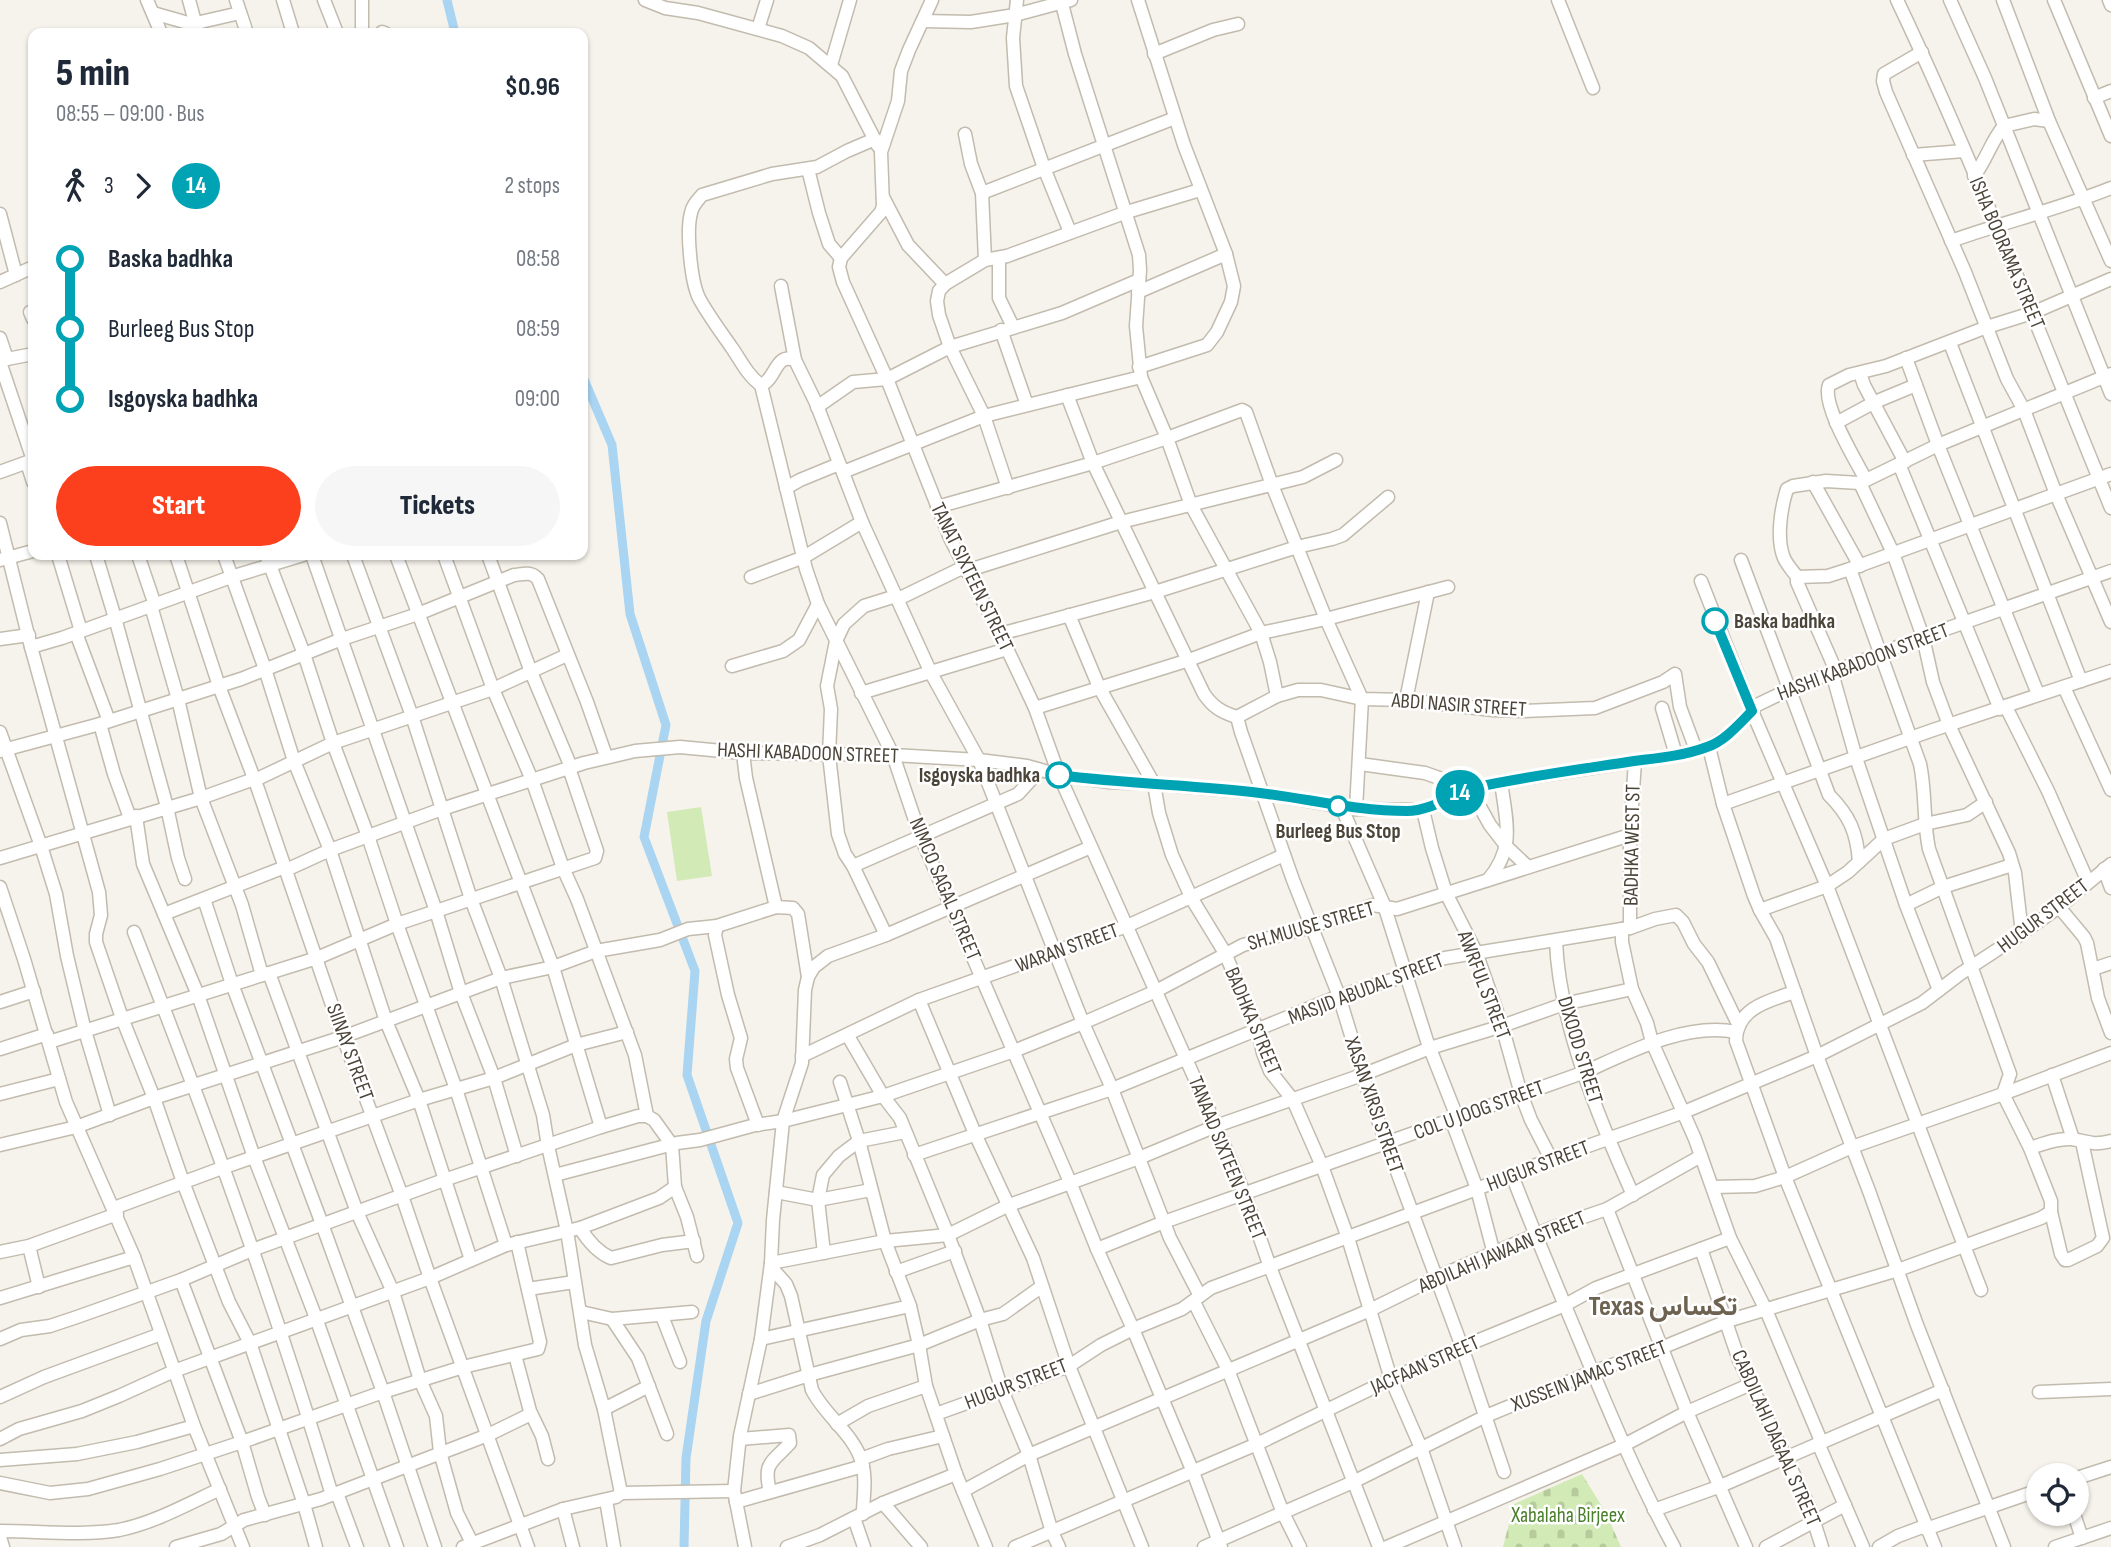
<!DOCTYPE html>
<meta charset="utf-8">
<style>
body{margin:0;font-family:"Sofia Sans Condensed",Vazirmatn,sans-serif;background:#f6f6f7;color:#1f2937;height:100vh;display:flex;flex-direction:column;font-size:26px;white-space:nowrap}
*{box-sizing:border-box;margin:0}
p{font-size:23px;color:#747a83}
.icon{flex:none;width:38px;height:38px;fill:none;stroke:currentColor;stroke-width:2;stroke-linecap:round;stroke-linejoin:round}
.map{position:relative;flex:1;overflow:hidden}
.drawer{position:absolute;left:28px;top:28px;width:560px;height:532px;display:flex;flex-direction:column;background:#fff;border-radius:14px;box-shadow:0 2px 5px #0004}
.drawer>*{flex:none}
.badge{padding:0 14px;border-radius:23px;font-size:24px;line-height:46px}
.buttons{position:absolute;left:2026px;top:1463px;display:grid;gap:14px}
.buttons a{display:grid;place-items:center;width:63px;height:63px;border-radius:50%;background:#fff;box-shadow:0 2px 5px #0004;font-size:35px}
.map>.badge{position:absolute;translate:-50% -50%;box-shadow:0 0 0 4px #fff}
.legs{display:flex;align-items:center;gap:10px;height:77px;padding:0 28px;font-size:23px}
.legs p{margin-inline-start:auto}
.head{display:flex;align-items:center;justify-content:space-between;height:119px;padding:0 28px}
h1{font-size:38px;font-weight:800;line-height:52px}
.button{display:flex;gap:14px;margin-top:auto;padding:14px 28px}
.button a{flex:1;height:80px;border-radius:42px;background:#fc3f1d;color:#fff;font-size:28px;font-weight:800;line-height:80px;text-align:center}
.button a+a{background:#f6f6f7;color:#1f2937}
ul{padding:0 28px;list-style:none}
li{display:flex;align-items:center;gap:24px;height:70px;font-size:26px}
li i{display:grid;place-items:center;width:10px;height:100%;margin:0 9px;background:currentColor}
li i::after{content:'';width:18px;height:18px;margin:-9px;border:5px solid;border-radius:50%;background:#fff}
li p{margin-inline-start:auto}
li:first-child i{background:linear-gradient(#0000 50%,currentColor 0)}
li:last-child i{background:linear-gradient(currentColor 50%,#0000 0)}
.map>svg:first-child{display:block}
.cemetery{fill:url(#cemetery-stones)}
.garden{fill:#d2eab5}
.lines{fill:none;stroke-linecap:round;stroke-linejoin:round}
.canal{stroke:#a9d4f2;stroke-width:9}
.minor-casing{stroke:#c2bbae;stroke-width:15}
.minor{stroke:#fff;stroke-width:12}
.line-1-casing{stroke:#fff;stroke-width:16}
.line-1{stroke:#00a3b4;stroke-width:10}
.stop-1-dot{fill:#fff;stroke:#00a3b4;stroke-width:3.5}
.labels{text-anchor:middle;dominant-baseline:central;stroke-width:5;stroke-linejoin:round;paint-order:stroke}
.street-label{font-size:21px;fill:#4b4439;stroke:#fff}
.stop-label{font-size:21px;font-weight:bold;fill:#4b4439;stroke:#fff;text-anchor:start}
.park-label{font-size:21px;fill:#4a7f2a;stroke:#fff}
.district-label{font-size:28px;font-weight:bold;fill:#6e6250;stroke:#fff}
</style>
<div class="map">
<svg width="2111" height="1547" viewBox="0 0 2111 1547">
<defs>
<pattern id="cemetery-stones" width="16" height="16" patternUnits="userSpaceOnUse" patternTransform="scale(1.75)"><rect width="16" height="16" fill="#d2eab5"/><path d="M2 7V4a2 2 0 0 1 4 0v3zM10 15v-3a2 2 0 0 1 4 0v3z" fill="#b6ca9c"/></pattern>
</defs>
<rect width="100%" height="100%" fill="#f6f3ec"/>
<polygon class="cemetery" points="1582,1474 1606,1513 1621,1547 1503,1547 1514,1504"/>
<polygon class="garden" points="701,807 712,876 677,881 667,812"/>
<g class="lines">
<g class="canal">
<polyline points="447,0 455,33"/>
<polyline points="583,377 612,445 630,614 666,725 644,837 695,971 687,1075 738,1223 706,1321 686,1458 684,1547"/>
</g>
<defs>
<g id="minor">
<polyline points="147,0 161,33"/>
<polyline points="189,0 198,33"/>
<polyline points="236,0 247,33"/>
<polyline points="283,0 293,33"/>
<polyline points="324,0 337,33"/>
<polyline points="362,0 362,33"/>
<polyline points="645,0 665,8 698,13 782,36 809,48 842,76 878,146"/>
<polyline points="932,0 909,50 901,71 898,101 881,152 883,206 881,212 841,258 839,267 843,282 887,379 950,538 1000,634 1035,708 1059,775 1216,1126 1245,1195 1270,1267 1379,1547"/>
<polyline points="1017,0 1013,38 1016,86 1044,168 1070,232"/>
<polyline points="1061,0 1075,54 1139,255 1140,270 1136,326 1141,377 1167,438 1191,505 1261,633 1270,662 1277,696"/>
<polyline points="1138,0 1184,145 1226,254 1234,286 1231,302 1217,332 1207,345 1139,367"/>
<polyline points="1558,0 1593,88"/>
<path d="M1897 0C1976 166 2041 338 2111 508"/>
<polyline points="1950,0 1985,78 2111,394"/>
<polyline points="2003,0 2049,121 2111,261"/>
<polyline points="2054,0 2111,136"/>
<polyline points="2109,0 2111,5"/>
<polyline points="153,13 188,23 196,23 240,13"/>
<polyline points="923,21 971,22 1015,15 1071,0"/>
<polyline points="758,29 767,0"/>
<polyline points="382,32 385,33"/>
<polyline points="1922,52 1884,74 1883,81 1886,92 1965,272 2007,379 2024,410 2056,494 2111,622"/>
<polyline points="1154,54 1213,30 1238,24"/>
<polyline points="831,65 850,0"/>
<polyline points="2094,98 2111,91"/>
<polyline points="965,134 971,164 982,193 985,260"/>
<path d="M875 139 847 151 817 167 772 174 702 195C697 201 692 206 691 213 686 231 691 282 699 298 708 315 721 332 732 348 741 361 748 376 761 385 776 380 775 352 795 360L816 403 862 522 931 673 979 760 1083 1023 1110 1084 1170 1238 1200 1296"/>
<polyline points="1913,155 1964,151"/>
<polyline points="808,169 819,213 829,244 841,258"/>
<path d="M1974 176C1987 159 1991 141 2004 126L2034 119 2049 121"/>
<polyline points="982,193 1175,118"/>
<polyline points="883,197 908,245 945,284"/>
<polyline points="0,214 16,275"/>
<path d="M1951 241C2004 222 2059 209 2111 188"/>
<polyline points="999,258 999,298 1013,327"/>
<polyline points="0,282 33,267"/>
<polyline points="781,286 795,360"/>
<polyline points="1138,292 1226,254"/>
<polyline points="30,312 33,319"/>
<polyline points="1001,330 1027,405"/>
<polyline points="0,338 7,359"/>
<polyline points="1950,343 2081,681"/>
<polyline points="1906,358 1938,445 2038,694"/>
<polyline points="1860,373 1864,385 1905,462"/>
<polyline points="761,385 806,569 818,604 893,755 920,835 1070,1182 1097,1249 1133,1329 1193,1472 1221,1547"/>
<path d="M1067 395 1093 463 1204 694C1213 707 1221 712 1237 717L1277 696 1298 690H1321L1362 699 1406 700 1493 710 1522 711 1595 708 1663 682 1675 674 1680 707 1696 750"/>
<polyline points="817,407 853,382 887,379 950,347 1062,313 1139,280"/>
<polyline points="1836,423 1875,402 1916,385"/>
<polyline points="33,460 0,362 7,359 33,354"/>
<polyline points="27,463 33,482"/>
<polyline points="1899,464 2000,709"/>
<polyline points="0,472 33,460"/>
<polyline points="843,472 984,416 1141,377"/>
<path d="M1866 480C1856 461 1821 404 1829 385L1849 375 1886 366 1987 327 2032 313 2111 279"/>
<polyline points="1813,482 1860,566"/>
<polyline points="1860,483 1893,553 1923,637 1933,682 1949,725 2009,853 2015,873 2022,933"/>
<polyline points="786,488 800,480 839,464"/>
<polyline points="1008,488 984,416 950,347 939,315 937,301 939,291 945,284 985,260 1007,256 1127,212 1200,190"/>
<polyline points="937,507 1093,463 1167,438 1242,410 1246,412 1272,485 1326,619 1362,699 1356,809"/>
<polyline points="0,523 31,647 99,892 101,915 96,934 96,942 122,1018 154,1098 183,1182 229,1302 250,1343 304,1504 316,1547"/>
<polyline points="58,555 81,631"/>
<polyline points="96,555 115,618 167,807 178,858 185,879"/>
<polyline points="138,555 155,605"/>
<polyline points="176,555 219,686 258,789 343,1037 402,1196 430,1278 528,1547"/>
<polyline points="224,555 265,669 294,761 330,850 386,1021 419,1100 471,1260"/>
<polyline points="266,555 304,654 333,743 368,836 397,924 456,1089 506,1245"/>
<polyline points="312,555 436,911 461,993 494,1078 517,1156"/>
<polyline points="353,555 412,716 471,899 501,978 543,1115 548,1146 567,1231 585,1345 604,1409 621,1493 616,1497 563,1509 463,1547"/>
<polyline points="396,555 553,967 601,1127"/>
<polyline points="444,555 493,689 532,780 563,868 577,899 635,1055 647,1116"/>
<polyline points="488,555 531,672 571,767"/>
<polyline points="0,560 33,551"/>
<path d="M1741 560 1829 795C1849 815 1857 832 1859 862"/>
<path d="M1850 569 1920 764C1926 792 1923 821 1929 849L2010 1074 2003 1094 2030 1148 2051 1201V1212L2061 1254 2065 1260H2068L2097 1246 2103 1238 2082 1142"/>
<polyline points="966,571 1121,522 1303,477 1336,460"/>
<polyline points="751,577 804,557 862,522"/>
<polyline points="1797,577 1828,576 1850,569 2111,474"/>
<polyline points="1701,581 1752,711 1827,886 1981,1290"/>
<polyline points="898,599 964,567"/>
<polyline points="151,606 178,699 201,798 242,905 262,975"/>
<polyline points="1069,615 1099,687 1154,784 1159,813 1172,855 1192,899 1225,953 1258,1031 1263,1053 1270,1071 1293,1100 1322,1166 1348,1238 1391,1379 1421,1448 1455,1547"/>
<polyline points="76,633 109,721"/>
<polyline points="1000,634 1155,592 1297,547 1332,539 1343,535 1388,497"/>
<polyline points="0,639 29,635"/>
<polyline points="31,647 62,638 231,577 303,555"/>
<polyline points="732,666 783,651 799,640 818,604"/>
<path d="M1836 671 1797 582V577C1793 571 1787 565 1784 558 1776 539 1781 508 1787 489L1793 486 1826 481 1860 483 1938 445 2111 374"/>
<polyline points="1832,673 1856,758 1906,905 1939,990"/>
<polyline points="2064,687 2111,790"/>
<polyline points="861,693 1007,649"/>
<polyline points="1406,700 1428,592"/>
<polyline points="2006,707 2048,791 2088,882"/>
<polyline points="1035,708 1189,660 1261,633 1326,619 1448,587"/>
<polyline points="1662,708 1676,755"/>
<polyline points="1237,717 1241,732 1293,880 1339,996 1372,1104 1462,1347 1504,1472"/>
<polyline points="100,724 114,774 130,818"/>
<polyline points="0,732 41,846 56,894 67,956 85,1031 110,1115"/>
<polyline points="1709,747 1723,804 1754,896 1760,910 1776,938 1817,1056 1869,1191 1917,1325 2004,1547"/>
<path d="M0 751 100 724 241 679 342 639 418 614 514 575C524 574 531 571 538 579L587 702 606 756"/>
<polyline points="743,753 746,778 776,907"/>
<polyline points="1360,764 1425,773 1470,789 1490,825 1507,847 1528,867"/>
<polyline points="255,780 333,743 493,689 567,655"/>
<polyline points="1723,804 1933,730 2111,671"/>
<polyline points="1341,806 1384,905 1427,1041 1457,1117"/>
<polyline points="1423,810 1432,848 1446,893 1476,952 1502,1026 1521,1094 1531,1120 1551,1159"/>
<polyline points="136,816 143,864 198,995 254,1157 316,1318 397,1547"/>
<polyline points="0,858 201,798 254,779"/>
<polyline points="853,866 1018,794 1040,770"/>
<polyline points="2104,869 2111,888"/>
<polyline points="286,870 330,850 442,809 584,763 635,751 680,747 743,753 893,755 979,760 1027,766 1059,775 1109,782 1154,784 1262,793 1356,809 1423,810 1470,789 1501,782 1676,755 1709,747 1730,733 1757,705 1790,689 1923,637 2111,571"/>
<path d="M1488 880C1516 847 1506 821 1501 782"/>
<polyline points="0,887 24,959 66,1102 134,1257 194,1426 243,1547"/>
<polyline points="204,899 232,984 322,1224 383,1392 435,1547"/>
<polyline points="1906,905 1943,887 2012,865"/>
<polyline points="2059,907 2084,937 2087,943 2098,998 2111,1033"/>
<polyline points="1760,910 1827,886 1848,872 1884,839 1925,824 1967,815 1986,802"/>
<polyline points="164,914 285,867"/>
<polyline points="717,926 715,935 728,995 741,1038 736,1059 737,1068 758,1125"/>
<polyline points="1630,928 1630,835 1635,761"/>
<path d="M134 932C207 1117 275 1304 332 1495"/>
<polyline points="886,935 853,866 845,854 838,834 829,755 831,709 827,686 836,641 844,624 864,606 896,596"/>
<path d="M1556 941C1559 1024 1599 1119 1633 1195"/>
<polyline points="2093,969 2111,963"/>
<polyline points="269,973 357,1212 393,1292 420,1380 436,1416 440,1452 457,1513 474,1547"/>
<path d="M1795 992C1770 1000 1736 1008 1736 1041L1785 1177 1935 1547"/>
<polyline points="919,1000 976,1136 1033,1258 1069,1366 1142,1547"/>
<polyline points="0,1002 34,991"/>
<polyline points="1739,1026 1708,962 1694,944 1683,922 1676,915 1655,919 1630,928 1622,929 1622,942 1632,989 1647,1023 1652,1042 1695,1139 1730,1238 1766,1310 1821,1441"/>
<polyline points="848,1036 883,1096 900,1118 948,1235 980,1320 1002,1390 1029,1455 1052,1532 1059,1547"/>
<polyline points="49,1042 317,958 397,924 595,858 597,851 569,768"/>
<polyline points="0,1049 47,1034"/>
<polyline points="802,1056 919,1000 1127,926 1284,855"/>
<polyline points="2052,1075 2073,1139"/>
<polyline points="840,1082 859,1141 885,1241 910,1306 919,1345 926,1386 956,1474 986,1547"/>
<polyline points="0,1094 59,1079"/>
<polyline points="1451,1119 1477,1189 1494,1254"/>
<polyline points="0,1145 76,1127 154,1098 343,1037 501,978 553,967 596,951 660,940 688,929 717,926 776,907 793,908 798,914 808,977"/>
<path d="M2030 1148C2043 1144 2057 1138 2071 1139 2089 1141 2090 1146 2111 1141"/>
<polyline points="914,1155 1112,1089 1339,996 1408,975 1431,962 1445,958 1622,929"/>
<polyline points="555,1175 677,1143 700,1140 755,1125 783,1121 883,1096 1014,1051 1083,1023 1156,991 1243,945 1311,927 1373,905 1397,909 1630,835"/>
<path d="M1512 1175C1529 1220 1548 1264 1566 1308 1600 1389 1632 1470 1674 1547"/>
<polyline points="1713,1187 1755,1186 1785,1177 1852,1147 2003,1094 2111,1053"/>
<polyline points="776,1192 818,1200 871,1190"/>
<polyline points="114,1208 222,1168 419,1100 494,1078 576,1045 627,1032"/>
<polyline points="1607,1209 1687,1412 1746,1547"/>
<path d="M580 1228C588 1241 597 1252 611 1258L662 1245 694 1241"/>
<polyline points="29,1246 39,1287"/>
<path d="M1097 1249 1164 1222 1585 1072C1629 1052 1686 1022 1736 1032"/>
<polyline points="1701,1249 1739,1360 1809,1506 1822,1547"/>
<polyline points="0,1252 29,1246 117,1214"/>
<polyline points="824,1253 818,1200 823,1175 839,1156 859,1141 905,1132"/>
<polyline points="771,1263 885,1241 948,1235 1007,1206 1139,1158 1216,1126 1362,1075 1430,1048 1502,1026 1564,1004 1632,989"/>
<path d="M771 1267 786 1284 791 1296 812 1390C825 1416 855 1435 862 1463 867 1479 863 1497 863 1514"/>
<polyline points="896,1272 955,1251"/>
<polyline points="181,1280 242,1442 258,1497 265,1515"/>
<polyline points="528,1289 574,1282"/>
<polyline points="0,1298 134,1257"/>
<polyline points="1194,1302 1228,1370 1283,1513 1300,1547"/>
<polyline points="581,1312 612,1319 692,1312"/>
<polyline points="662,1316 680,1362"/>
<polyline points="612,1319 638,1358 667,1434"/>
<polyline points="0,1339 21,1330 50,1326 77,1317 181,1280 252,1250 444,1180 601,1127 638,1116 647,1116 654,1120 672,1145 675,1187 687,1217 697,1256"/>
<polyline points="761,1339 910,1306"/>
<polyline points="515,1355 530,1411 542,1436 548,1459"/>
<polyline points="2039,1392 2111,1389"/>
<polyline points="749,1394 809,1375 919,1345 980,1320 1003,1314 1041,1287"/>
<polyline points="0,1397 44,1377 161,1334"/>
<polyline points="604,1409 649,1386"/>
<polyline points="936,1414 1069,1366 1101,1345 1133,1329 1182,1309 1211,1288 1477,1189 1551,1159 1684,1112 1817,1056 1922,1003 1960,974 2015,938 2059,907 2111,864"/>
<polyline points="837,1424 868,1406 926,1386"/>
<polyline points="0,1439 19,1429 82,1411 119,1396 174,1371 430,1278 506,1245 580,1228 659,1198 675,1187"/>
<path d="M740 1439 789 1435 790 1443C771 1464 763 1462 770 1492"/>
<polyline points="1818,1443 1863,1547"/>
<polyline points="861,1459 888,1449 943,1436"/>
<polyline points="0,1460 77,1454 137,1442 194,1426"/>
<polyline points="2077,1478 2111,1467"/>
<polyline points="0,1483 50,1493 88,1489 160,1469 242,1442 383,1392 463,1367 538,1349 540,1342 517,1242"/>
<polyline points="963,1491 1029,1455 1370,1310 1435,1278 1554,1227 1607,1209 1701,1156"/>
<polyline points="337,1493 357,1547"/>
<polyline points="621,1493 734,1491"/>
<polyline points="606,1500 614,1547"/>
<polyline points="736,1502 863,1466"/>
<polyline points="883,1503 921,1547"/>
<polyline points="563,1509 573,1547"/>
<polyline points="1654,1510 1718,1487 1943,1390"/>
<polyline points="2074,1514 2082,1538"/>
<polyline points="854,1518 864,1547"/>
<polyline points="1926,1529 2039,1490"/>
<path d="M0 1531C38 1531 82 1536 119 1530 154 1523 188 1504 220 1489"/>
<polyline points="0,1537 3,1547"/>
<polyline points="176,1547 221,1534 244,1520 321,1499 488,1435 531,1414"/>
<polyline points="745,1547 734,1491 740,1436 761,1339 771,1263 773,1220 783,1121 802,1063 805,990 808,977 814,967 828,956 886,935 1091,847"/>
<polyline points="787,1547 820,1535 883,1503 956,1474"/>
<polyline points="1015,1547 1257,1444 1391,1379 1462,1347 1565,1305 1596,1288 1730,1238"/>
<polyline points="1204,1547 1353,1482 1486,1416 1592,1372 1661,1348 1727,1321 1898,1270 2041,1218 2051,1212"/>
<polyline points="1387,1547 1624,1445 1687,1412 1751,1384"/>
<polyline points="1766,1547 1845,1505"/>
<polyline points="1879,1547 1898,1536 1925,1526"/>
<polyline points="2055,1547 2111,1528"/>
</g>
</defs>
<use href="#minor" class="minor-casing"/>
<use href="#minor" class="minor"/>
</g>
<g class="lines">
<defs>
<path id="line-1" d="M1059 775C1126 784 1193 785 1260 793 1310 799 1357 811 1407 811 1433 811 1452 793 1477 787 1529 776 1582 769 1634 761 1658 758 1683 756 1707 747 1725 741 1739 724 1752 711L1715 621"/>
</defs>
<use href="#line-1" class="line-1-casing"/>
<use href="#line-1" class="line-1"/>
</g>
<g class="stop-1-dot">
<circle cx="1715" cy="621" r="12"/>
<circle cx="1059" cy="775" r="12"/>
<circle cx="1338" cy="806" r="9"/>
</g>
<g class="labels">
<g class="street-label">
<text transform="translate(2007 253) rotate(67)">ISHA BOORAMA STREET</text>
<text transform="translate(972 577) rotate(64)">TANAT SIXTEEN STREET</text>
<text transform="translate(1863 662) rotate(-21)">HASHI KABADOON STREET</text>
<text transform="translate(1459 705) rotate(4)">ABDI NASIR STREET</text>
<text transform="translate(808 753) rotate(2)">HASHI KABADOON STREET</text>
<text transform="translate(1632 845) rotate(-89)">BADHKA WEST ST</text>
<text transform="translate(945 889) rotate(67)">NIMCO SAGAL STREET</text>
<text transform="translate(2043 916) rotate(-37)">HUGUR STREET</text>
<text transform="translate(1311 926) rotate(-16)">SH.MUUSE STREET</text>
<text transform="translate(1067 948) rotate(-20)">WARAN STREET</text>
<text transform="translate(1484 985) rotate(69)">AWRFUL STREET</text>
<text transform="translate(1366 989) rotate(-21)">MASJID ABUDAL STREET</text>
<text transform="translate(1253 1021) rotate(67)">BADHKA STREET</text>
<text transform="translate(1580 1050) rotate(73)">DIXOOD STREET</text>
<text transform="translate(350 1052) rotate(70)">SIINAY STREET</text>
<text transform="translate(1374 1105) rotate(71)">XASAN XIRSI STREET</text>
<text transform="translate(1479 1110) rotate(-20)">COL U JOOG STREET</text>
<text transform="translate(1227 1158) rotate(68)">TANAAD SIXTEEN STREET</text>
<text transform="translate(1538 1166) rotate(-21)">HUGUR STREET</text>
<text transform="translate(1502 1252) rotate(-23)">ABDILAHI JAWAAN STREET</text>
<text transform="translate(1425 1365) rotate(-24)">JACFAAN STREET</text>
<text transform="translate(1589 1376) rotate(-21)">XUSSEIN JAMAC STREET</text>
<text transform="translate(1016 1384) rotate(-21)">HUGUR STREET</text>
<text transform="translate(1776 1438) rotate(66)">CABDILAHI DAGAAL STREET</text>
</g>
<g class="stop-label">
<text x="1734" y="621">Baska badhka</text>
<text x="1040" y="775" text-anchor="end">Isgoyska badhka</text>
<text x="1338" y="831" text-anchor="middle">Burleeg Bus Stop</text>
</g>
<g class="park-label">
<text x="1568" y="1515">Xabalaha Birjeex</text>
</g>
<g class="district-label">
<text x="1663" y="1306">Texas تكساس</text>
</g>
</g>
</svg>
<div class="buttons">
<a><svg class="icon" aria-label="locate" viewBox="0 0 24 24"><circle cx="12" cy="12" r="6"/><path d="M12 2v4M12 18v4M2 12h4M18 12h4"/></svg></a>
</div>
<b class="badge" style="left:1460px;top:793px;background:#00a3b4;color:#fff">14</b>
<section class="drawer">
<div class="head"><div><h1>5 min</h1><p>08:55 – 09:00 · Bus</p></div><b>$0.96</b></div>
<div class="legs"><svg class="icon" aria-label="walk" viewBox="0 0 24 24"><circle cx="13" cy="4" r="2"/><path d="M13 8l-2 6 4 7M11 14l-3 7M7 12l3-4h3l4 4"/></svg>3<svg class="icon" aria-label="forward" viewBox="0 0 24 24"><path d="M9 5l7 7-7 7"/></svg><b class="badge" style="background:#00a3b4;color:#fff">14</b><p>2 stops</p></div>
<ul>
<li><i style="color:#00a3b4"></i><b>Baska badhka</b><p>08:58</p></li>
<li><i style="color:#00a3b4"></i><span>Burleeg Bus Stop</span><p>08:59</p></li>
<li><i style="color:#00a3b4"></i><b>Isgoyska badhka</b><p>09:00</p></li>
</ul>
<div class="button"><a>Start</a><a>Tickets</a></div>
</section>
</div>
